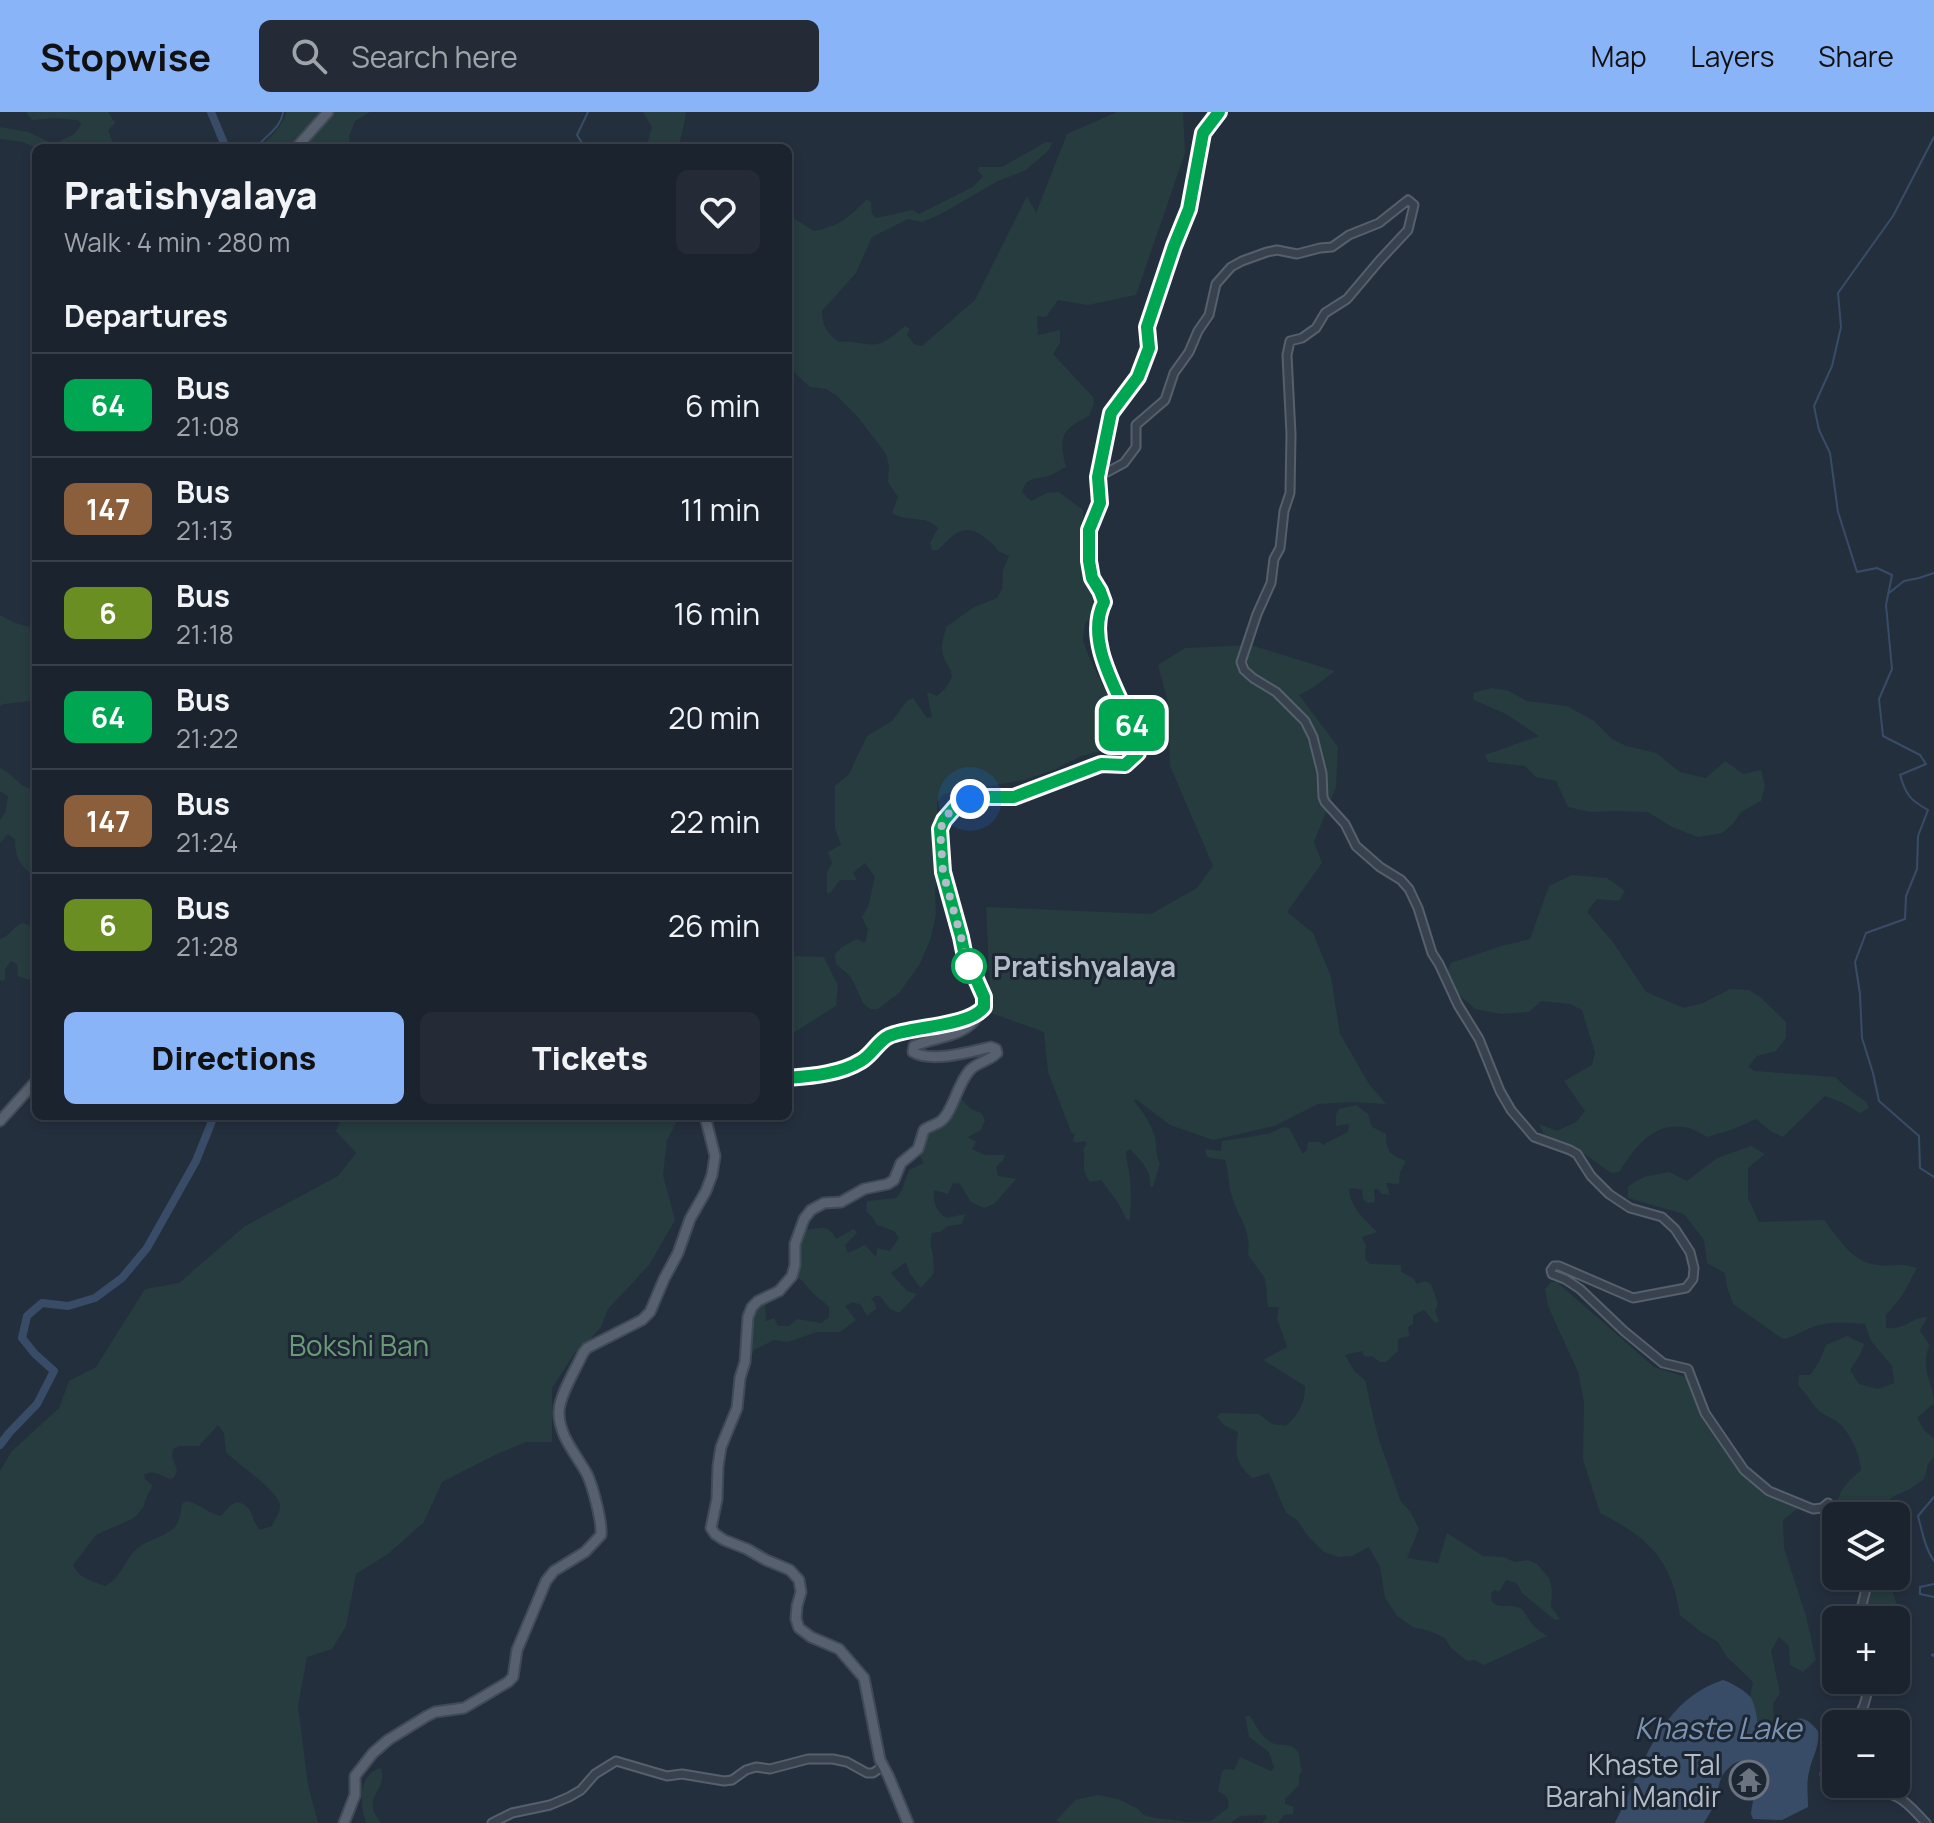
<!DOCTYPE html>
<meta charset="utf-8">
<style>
body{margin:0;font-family:Manrope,sans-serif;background:#242b36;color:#f1f3f6;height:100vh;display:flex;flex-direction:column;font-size:30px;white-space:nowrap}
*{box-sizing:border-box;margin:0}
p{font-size:26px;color:#a0a4aa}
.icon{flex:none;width:44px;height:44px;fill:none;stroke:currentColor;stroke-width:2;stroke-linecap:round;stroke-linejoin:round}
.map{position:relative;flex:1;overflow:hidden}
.side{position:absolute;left:32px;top:32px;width:760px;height:976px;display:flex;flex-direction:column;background:#1b232e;border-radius:12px;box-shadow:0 4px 12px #0003,0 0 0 2px #39404a}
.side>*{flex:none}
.badge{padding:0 16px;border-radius:12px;font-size:28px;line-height:52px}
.tools{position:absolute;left:1822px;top:1390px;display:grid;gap:16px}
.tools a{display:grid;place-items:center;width:88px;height:88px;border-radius:12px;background:#1b232e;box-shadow:0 4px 12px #0003,0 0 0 2px #39404a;font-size:40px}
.you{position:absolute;width:40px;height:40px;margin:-20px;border:6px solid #fff;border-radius:50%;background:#1a73e8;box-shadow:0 0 0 12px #1a73e833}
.map>.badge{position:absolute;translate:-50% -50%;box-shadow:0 0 0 4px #fff}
h2{padding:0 32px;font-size:30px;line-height:72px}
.round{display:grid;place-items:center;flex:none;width:84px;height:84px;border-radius:12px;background:#242b36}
.summary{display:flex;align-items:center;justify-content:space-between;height:136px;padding:0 32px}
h1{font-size:38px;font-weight:800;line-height:60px}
.button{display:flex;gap:16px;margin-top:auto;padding:16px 32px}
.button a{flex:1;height:92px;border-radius:12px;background:#8ab4f8;color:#111;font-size:32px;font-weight:800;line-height:92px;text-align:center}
.button a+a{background:#242b36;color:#f1f3f6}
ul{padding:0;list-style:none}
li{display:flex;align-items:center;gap:24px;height:104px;padding:0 32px;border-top:2px solid #39404a}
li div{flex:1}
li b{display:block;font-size:30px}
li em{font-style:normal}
li .badge{min-width:88px;font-weight:700;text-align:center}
header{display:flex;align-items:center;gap:48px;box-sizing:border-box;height:112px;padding:0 40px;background:#8ab4f8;color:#111}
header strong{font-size:38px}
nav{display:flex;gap:44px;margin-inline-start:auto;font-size:28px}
.search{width:560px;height:72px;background:#242b36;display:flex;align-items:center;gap:20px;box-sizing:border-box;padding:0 28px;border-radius:12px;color:#a0a4aa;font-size:30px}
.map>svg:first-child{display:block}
.green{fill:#263c3f;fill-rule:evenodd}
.water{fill:#394c67}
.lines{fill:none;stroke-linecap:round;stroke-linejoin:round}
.stream{stroke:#394c67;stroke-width:2}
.river{stroke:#394c67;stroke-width:8}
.minor-casing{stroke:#565f6c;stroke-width:11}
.major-casing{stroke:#414a57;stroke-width:13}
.minor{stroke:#38414e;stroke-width:7}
.major{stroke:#56606e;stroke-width:9}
.line-casing{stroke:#fff;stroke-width:18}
.line{stroke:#00a651;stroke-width:12}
.walk{stroke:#b4bcc9;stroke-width:8;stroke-dasharray:0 14.4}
.stop-dot{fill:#fff;stroke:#00a651;stroke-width:4}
.labels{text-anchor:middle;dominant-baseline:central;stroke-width:6;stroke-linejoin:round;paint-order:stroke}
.stop-label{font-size:28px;font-weight:bold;fill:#b4bcc9;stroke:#1d2633;text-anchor:start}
.park-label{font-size:28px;fill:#6b9a76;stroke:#1d2633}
.poi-label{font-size:28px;fill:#b4bcc9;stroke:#1d2633;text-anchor:end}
.water-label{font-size:30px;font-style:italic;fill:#7c92b1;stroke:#1d2633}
</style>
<header>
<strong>Stopwise</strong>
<div class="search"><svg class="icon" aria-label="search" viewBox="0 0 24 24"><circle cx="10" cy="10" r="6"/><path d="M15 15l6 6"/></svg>Search here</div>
<nav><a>Map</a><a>Layers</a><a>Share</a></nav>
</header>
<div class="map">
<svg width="1934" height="1711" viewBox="0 0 1934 1711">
<rect width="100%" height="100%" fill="#242f3e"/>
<g class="green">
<polygon points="26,0 108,0 115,11 108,18 115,36 36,36 23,30 0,27 0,15 28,20 54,32 74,22 81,13 80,10 77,8 55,6 32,8"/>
<path d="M286 0H370L355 9 349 24 350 36H259C270 25 283 15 286 0Z"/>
<polygon points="685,0 686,2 679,33 682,36 646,36 652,15 643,0"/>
<path d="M1117 0H1183L1185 41 1136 183 1088 193 1058 188 1046 205 1037 204 1038 223 1060 218V231L1053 242 1093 285 1094 292 1089 304C1062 317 1058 325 1066 355 1060 358 1054 362 1048 364 1034 368 1027 364 1022 380L1031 389 1047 381 1059 380 1083 398 1084 450 1094 488 1093 501 1085 512 1083 528 1089 545 1122 612 1125 625 1121 634 1081 644 1056 657 1024 668 944 682 937 690 940 748 935 779 936 803 931 825 920 852 899 881 878 897H870L863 891 851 865 836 852 835 842 842 835 857 827 865 831 868 818 862 805 868 795 875 765 865 751 853 761 857 768H840L830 781H827V760L832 751 828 740 841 733 835 716V674L849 662 867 624 892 609 907 589 913 586 927 606 932 605 927 580 937 584C967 558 942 558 942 536 942 529 945 521 946 515L974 495 997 486 1002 477 1003 458 1009 444 998 439C994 432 990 430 984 425 963 409 953 423 938 438H932L930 431 938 416C924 402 907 411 892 401L898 385 888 370 889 354 886 342 858 305 836 283 826 277 810 275 788 255V107L793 106 814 119C840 114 848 106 867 87L871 90 872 102 876 106 912 98 919 102 973 75 983 64 978 59 979 55H1002L1046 30 1052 31 1049 38 1026 58 998 69 939 103 922 110 908 107 872 125 856 161 822 199C822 214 827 221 839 230 852 228 866 234 877 232 888 230 897 220 905 214L910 217 907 223 914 232 922 234 975 188 1027 84 1036 101 1067 22Z"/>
<path d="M0 503C12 510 22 514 36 516V585L31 589 4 592 0 594Z"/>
<path d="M1251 533 1335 559 1314 575 1299 583 1338 635 1336 675 1314 730 1322 751 1287 800 1313 821 1331 865 1340 922 1369 972 1386 992 1351 990 1318 992 1274 1014 1213 1028 1170 1013 1136 987 1134 989C1143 1000 1151 1011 1155 1025 1157 1035 1155 1043 1160 1051L1153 1075 1150 1074C1152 1059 1140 1047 1130 1037L1126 1040C1126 1047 1128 1052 1129 1060 1131 1070 1132 1100 1129 1109L1126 1107C1120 1091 1110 1080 1101 1068L1090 1070C1079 1055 1087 1050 1083 1038L1087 1031 1084 1029 1076 1031 1073 1029 1075 1021 1072 1022 1048 960 1044 920 991 901 986 795 1151 802 1197 776 1213 754 1170 654 1169 611 1167 586 1158 553 1185 536Z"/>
<polygon points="1492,576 1509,579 1527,589 1567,594 1594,609 1612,627 1626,634 1656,641 1680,660 1706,666 1725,649 1743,662 1761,658 1765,674 1761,689 1741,700 1733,712 1722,721 1698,725 1672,715 1648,700 1616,699 1590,700 1568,695 1556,669 1536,665 1525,654 1488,650 1485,643 1539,624 1506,602 1474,588 1473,581"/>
<path d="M0 656C13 661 20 678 36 677V767C21 753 15 748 15 727L8 722 0 731V708L5 701 8 684 0 679Z"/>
<path d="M1572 763 1607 766 1625 779 1619 789 1597 787 1587 800 1613 830 1646 880 1684 896 1703 891 1730 877 1749 878 1760 885 1786 910V926L1776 939 1757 944 1748 955 1755 959 1835 965 1847 976 1866 990 1869 996 1860 1001 1843 991 1825 984 1783 1025 1770 1019 1756 1007 1734 1017 1707 1025C1700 1021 1692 1016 1684 1015 1652 1010 1635 1036 1619 1060L1611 1061 1589 1045 1544 1022 1539 1012 1557 1019 1576 1010 1585 999 1564 969 1592 953 1595 941 1582 898 1570 892 1541 889 1529 900 1501 902 1475 897 1457 881 1445 864 1451 851 1501 834 1530 827 1549 774Z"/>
<path d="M23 811C43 816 36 852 36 870L18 864 17 852 11 849 5 857V868L2 869 0 868V827C10 825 13 813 23 811Z"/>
<polygon points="788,844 824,845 838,874 836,894 788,924"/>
<path d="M957 983 971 997 981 1001 985 1008 981 1018 968 1025 976 1030 972 1037 985 1043H1005L1003 1048 996 1055 998 1064 1016 1067 994 1092 984 1096 971 1090 960 1072 953 1071 948 1082 934 1078C933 1090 936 1100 947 1106L965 1102 962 1112 948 1114 940 1120 932 1121 930 1131 933 1143 934 1161 921 1176 910 1162 906 1150 891 1161 907 1179 917 1182 899 1201 890 1197 880 1184H875L871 1187 875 1191 876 1197 867 1204 861 1193 853 1190 845 1194 856 1208 840 1220H817L788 1230 774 1228 754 1238 749 1249V1218L755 1196 765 1192 766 1209 774 1206 778 1214H789L797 1207 821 1211 829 1205V1195C823 1189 816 1185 811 1179 806 1174 805 1170 798 1166L800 1128 806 1118C821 1116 829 1112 836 1127L854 1117 857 1121 845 1133 848 1141 865 1133 876 1145 877 1136 890 1139 899 1126 894 1119 877 1113 873 1106 866 1099 867 1089 896 1086 901 1080 909 1058 924 1051 919 1043 926 1018 940 1012Z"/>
<path d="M1356 993 1368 1002 1372 1015 1386 1022C1387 1041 1389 1042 1406 1049L1400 1060 1399 1072 1386 1071 1390 1083 1382 1082 1378 1077H1374L1375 1090 1368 1091 1363 1087 1362 1078 1353 1076 1349 1077C1351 1096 1364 1107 1377 1120L1362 1125 1366 1134 1365 1147 1370 1152 1401 1153V1160L1413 1166 1417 1172 1425 1169 1431 1172 1438 1192 1435 1199 1439 1209 1435 1211 1424 1198 1413 1203V1212L1408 1215 1409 1224 1398 1227V1239L1386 1250H1380L1372 1244 1365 1245 1362 1239 1345 1243 1355 1260 1365 1268 1378 1325 1401 1390 1410 1399 1419 1417 1407 1446 1438 1451 1447 1421 1483 1444 1504 1445 1514 1450 1528 1448 1537 1452 1549 1466 1552 1478 1551 1495 1560 1507 1555 1508 1522 1481 1517 1471 1506 1468 1499 1480 1495 1478 1491 1481C1490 1501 1509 1490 1520 1496 1525 1499 1528 1507 1532 1512 1536 1517 1542 1521 1547 1524L1484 1553 1474 1548 1467 1549 1451 1536 1445 1526 1430 1519 1413 1515 1397 1504 1385 1486 1380 1455 1369 1435 1352 1444 1339 1445 1324 1440 1308 1424 1297 1408 1286 1401 1269 1361 1252 1366C1235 1350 1235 1342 1238 1320L1224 1313 1217 1305 1220 1301 1259 1302 1272 1312 1286 1314C1299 1302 1305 1292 1305 1274L1263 1248 1287 1235 1277 1207 1279 1195H1268L1265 1166 1248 1143C1252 1115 1237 1106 1231 1081 1228 1069 1229 1061 1225 1048L1207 1045 1205 1037 1221 1039 1222 1029 1268 1022 1283 1015 1289 1016 1303 1042 1307 1038 1308 1030H1319L1324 1033 1326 1031 1348 1020 1349 1012 1336 1014V1002L1339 997Z"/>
<path d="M343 1004H680L667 1028 663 1063 675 1108 649 1153 608 1197 601 1215 589 1229 576 1239 552 1276V1330H526L497 1342 442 1370 424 1410 388 1442 356 1462 346 1514 332 1537 307 1545 298 1594 308 1673 318 1711H0V1359L11 1340 59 1296 69 1269 96 1255 145 1177 179 1171 245 1114 338 1064 356 1041 336 1019ZM218 1313 224 1321 226 1340C238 1353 283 1381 280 1396 279 1402 274 1409 272 1414L260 1418C250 1408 255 1394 237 1390L230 1394 221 1404C208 1402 200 1391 186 1389L182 1392C181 1400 180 1409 174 1416 163 1426 150 1427 139 1435 125 1445 123 1465 105 1474 92 1469 78 1466 73 1453L96 1423 130 1408 136 1404 144 1394 146 1386 152 1375 151 1372 145 1367 144 1363C153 1356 162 1365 172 1367L175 1364 177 1357 172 1345 173 1337 180 1334H199Z"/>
<path d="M1751 1034 1765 1042 1748 1056V1086L1759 1110 1824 1108C1839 1126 1852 1151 1878 1153 1894 1155 1898 1150 1917 1156L1902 1184 1886 1203V1216C1907 1218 1909 1206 1927 1205L1920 1219 1929 1232C1928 1238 1925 1245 1926 1252 1926 1266 1934 1277 1934 1291L1917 1306 1924 1318 1934 1327V1345L1928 1352 1924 1367 1910 1377 1892 1385 1875 1404H1839C1833 1382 1846 1372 1861 1358 1860 1341 1849 1318 1835 1308 1829 1304 1823 1303 1818 1298 1811 1290 1806 1281 1798 1273L1799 1263H1810L1819 1250 1826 1233 1847 1224 1864 1232 1860 1243 1850 1258 1859 1272 1878 1277 1894 1271 1892 1254 1871 1229 1865 1212C1849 1211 1828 1209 1813 1215 1802 1219 1795 1225 1783 1227L1733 1192 1727 1175 1725 1161 1707 1151 1704 1128 1684 1102 1628 1086V1074L1644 1065 1669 1060 1687 1069 1717 1046Z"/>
<path d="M1551 1170H1557L1654 1255 1686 1265 1695 1285 1719 1320 1743 1364 1765 1381 1798 1396 1783 1408 1784 1436 1806 1504 1816 1548 1803 1560 1790 1553 1789 1534 1779 1525 1771 1539 1780 1581 1773 1592 1775 1621 1764 1627 1750 1585 1753 1570 1726 1544 1718 1530 1701 1520 1680 1503C1672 1448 1648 1425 1600 1401L1583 1347 1584 1290 1578 1260 1548 1194 1545 1177Z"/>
<polygon points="1866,1464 1888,1464 1913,1547 1904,1548 1896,1538 1896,1508 1878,1508 1865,1492"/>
<path d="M1245 1604H1250C1256 1613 1259 1622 1269 1629 1278 1636 1291 1629 1298 1640 1301 1646 1299 1652 1302 1658L1299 1664V1673L1285 1687V1692L1294 1695 1293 1702 1284 1703 1278 1711H1262L1267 1706 1266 1703 1240 1704 1231 1711H1061L1056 1709 1075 1688 1098 1683 1118 1687 1138 1697 1144 1703 1154 1706 1189 1710 1211 1709 1228 1696C1230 1686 1226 1683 1218 1679L1222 1660 1225 1657 1234 1658 1240 1645 1271 1659 1274 1656 1269 1640 1249 1625Z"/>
<path d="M381 1656C388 1682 359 1683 381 1711H366C360 1693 357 1662 381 1656Z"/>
</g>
<path class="water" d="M1723 1568C1732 1571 1746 1579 1751 1586 1760 1601 1754 1626 1773 1631 1788 1615 1796 1592 1818 1619 1820 1635 1812 1645 1809 1660 1806 1671 1808 1683 1808 1695L1782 1708 1753 1707 1751 1702C1752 1687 1766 1648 1741 1649 1733 1650 1726 1658 1722 1664 1718 1672 1718 1680 1716 1689 1713 1696 1708 1704 1704 1711H1615C1642 1657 1659 1589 1723 1568Z"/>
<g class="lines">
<g class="stream">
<path d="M1934 25 1893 104 1838 181 1841 215 1832 254 1814 294 1819 318 1830 341 1838 400 1857 460 1877 456 1892 463 1886 493 1892 557 1879 587 1883 624 1920 643 1926 652 1900 663C1906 683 1910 688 1928 698L1918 724 1917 757 1906 784 1905 807 1866 821 1855 850 1860 882 1862 926 1873 961 1879 989 1919 1024 1920 1056 1934 1065"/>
<path d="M256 36C265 24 281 16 283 0"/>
<polyline points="585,36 577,23 588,0"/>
<polyline points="1889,481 1904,469 1919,466 1934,461"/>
<path d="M1934 1385 1918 1404C1922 1419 1925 1436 1934 1449"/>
<polyline points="1934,1472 1920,1475 1920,1482 1934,1485"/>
<polyline points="1934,1542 1932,1543 1934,1544"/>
</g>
<g class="river">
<polyline points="211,0 226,36"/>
<polyline points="0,1333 9,1321 37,1292 54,1259 35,1242 22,1226 27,1204 42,1191 68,1194 95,1186 122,1166 147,1136 196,1049 214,1004"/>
</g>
<defs>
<g id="minor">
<polyline points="1098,365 1124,351 1136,335 1136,313 1165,288 1174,261 1189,240 1198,219 1209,203 1216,172 1231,155 1242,149 1267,140 1277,138 1297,142 1320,136 1332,135 1349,123 1379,111 1408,88 1414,93 1408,118 1380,148 1347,187 1325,201 1316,216 1302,226 1290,229 1287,243 1291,322 1290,381 1284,399 1280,436 1274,447 1271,471 1257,502 1241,550 1244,558 1253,566 1276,580 1305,609 1313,625 1322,661 1323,685 1325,690 1345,712 1356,734 1380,755 1401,768 1409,777 1418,796 1432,841 1439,852 1458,893 1479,927 1500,979 1511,998 1534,1025 1570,1038 1577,1042 1591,1064 1609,1082 1630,1096 1662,1105 1675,1117 1690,1140 1694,1156 1693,1167 1686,1176 1633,1186 1559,1154 1554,1154 1551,1158 1552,1162 1565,1167 1580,1177 1624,1219 1663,1251 1688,1257 1705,1301 1744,1358 1769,1379 1813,1397 1822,1396 1828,1391 1833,1398 1831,1415 1836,1424"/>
<polyline points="1865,1464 1867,1473 1861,1497 1868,1508"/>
<polyline points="1855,1612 1864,1593 1871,1568"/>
<path d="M1836 1644 1825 1662C1837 1686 1876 1674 1897 1685 1908 1690 1917 1702 1926 1711"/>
<polyline points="492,1711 512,1701 550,1693 569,1685 581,1678 595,1662 616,1649 667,1664 682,1662 724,1669 732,1668 746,1658 756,1655 770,1657 808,1647 833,1647 847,1650 867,1661 873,1661 883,1654"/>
</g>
<g id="major">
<polyline points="296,36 328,0"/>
<path d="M788 966 822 963 859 951 888 924 952 910 978 903 981 900 984 895V885L967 850 943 760 940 717 950 699 957 693 978 685H1014L1101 652 1125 653 1138 641C1141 627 1133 617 1128 605 1113 571 1086 526 1104 490L1100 479 1092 466 1089 449V418L1100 391 1098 365 1111 301 1138 265 1149 236 1147 215 1174 134 1189 97 1203 21 1219 0"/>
<polyline points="0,1009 36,969"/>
<path d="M344 1711 355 1683V1664L373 1641 388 1628 427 1604 435 1600 464 1596 508 1570 513 1565 517 1538 546 1469 554 1459 585 1440 601 1423C602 1409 593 1375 587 1362 576 1342 558 1323 559 1299 560 1282 576 1257 583 1241L587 1236 642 1208 650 1200 664 1167 678 1141 690 1107 706 1079 712 1063 715 1044 705 1004"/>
<path d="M908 1711 888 1663 880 1648 864 1566 839 1537 811 1525 799 1516 796 1507 797 1494 801 1480 799 1468 790 1458 766 1448 747 1437 724 1428 715 1422 711 1416 717 1387 718 1354 721 1335 737 1296 740 1266 745 1250 748 1205 752 1195 758 1189 779 1179 792 1164 795 1153V1132L804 1107 811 1098 824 1091 841 1090 864 1077 888 1072 894 1068 901 1051 918 1037 924 1018C929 1014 936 1013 941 1009 953 1000 957 972 970 958 978 950 989 949 997 941L996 937 991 935C970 940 931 951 913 940L914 934C936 924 965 926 978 903"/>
</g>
</defs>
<use href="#minor" class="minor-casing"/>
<use href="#major" class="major-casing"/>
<use href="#minor" class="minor"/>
<use href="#major" class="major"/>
</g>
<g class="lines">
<defs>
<path id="line" d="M788 966C812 964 840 962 861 949 872 943 878 929 889 924 912 914 969 915 984 895V885L964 840 961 825 943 760 940 717 944 708 957 693 970 687 978 685H1014L1101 652 1125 653 1138 641C1140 627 1133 617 1128 605 1113 571 1086 526 1104 490L1100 479 1092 466 1089 449V418L1100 391 1098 365 1111 301 1138 265 1149 236 1147 215 1174 134 1189 97 1203 21 1219 0"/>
</defs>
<use href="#line" class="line-casing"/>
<use href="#line" class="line"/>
<polyline class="walk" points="969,854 943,760 940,717 950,699 970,687"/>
</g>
<defs>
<symbol id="temple-ring" viewBox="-11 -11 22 22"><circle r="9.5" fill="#1d2633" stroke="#6b7280" stroke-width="1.5"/><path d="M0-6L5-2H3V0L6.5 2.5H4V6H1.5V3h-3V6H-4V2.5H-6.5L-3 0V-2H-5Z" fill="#6b7280"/></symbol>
</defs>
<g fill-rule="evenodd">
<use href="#temple-ring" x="1727" y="1646" width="44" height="44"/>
</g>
<circle class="stop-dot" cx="969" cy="854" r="16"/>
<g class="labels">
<g class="stop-label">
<text x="993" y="854">Pratishyalaya</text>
</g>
<g class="park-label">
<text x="359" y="1233">Bokshi Ban</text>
</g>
<g class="poi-label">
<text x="1721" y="1652">Khaste Tal<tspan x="1721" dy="32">Barahi Mandir</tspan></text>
</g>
<g class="water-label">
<text x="1718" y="1615">Khaste Lake</text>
</g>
</g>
</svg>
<div class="tools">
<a><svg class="icon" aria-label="layers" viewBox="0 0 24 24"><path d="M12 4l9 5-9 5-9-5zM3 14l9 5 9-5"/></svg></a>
<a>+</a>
<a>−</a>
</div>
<div class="you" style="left:970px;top:687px"></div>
<b class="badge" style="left:1132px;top:613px;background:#00a651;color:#fff">64</b>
<section class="side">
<div class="summary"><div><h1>Pratishyalaya</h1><p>Walk · 4 min · 280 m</p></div><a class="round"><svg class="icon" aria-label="heart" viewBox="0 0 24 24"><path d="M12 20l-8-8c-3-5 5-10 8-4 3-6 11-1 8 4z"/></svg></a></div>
<h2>Departures</h2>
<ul>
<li><span class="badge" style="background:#00a651;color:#fff">64</span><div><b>Bus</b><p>21:08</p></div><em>6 min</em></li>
<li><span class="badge" style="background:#8b5e3c;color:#fff">147</span><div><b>Bus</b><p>21:13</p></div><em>11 min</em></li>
<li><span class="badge" style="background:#6b8e23;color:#fff">6</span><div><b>Bus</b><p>21:18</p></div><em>16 min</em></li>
<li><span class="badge" style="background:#00a651;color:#fff">64</span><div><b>Bus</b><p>21:22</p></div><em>20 min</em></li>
<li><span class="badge" style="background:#8b5e3c;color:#fff">147</span><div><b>Bus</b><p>21:24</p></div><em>22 min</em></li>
<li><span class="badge" style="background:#6b8e23;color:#fff">6</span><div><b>Bus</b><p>21:28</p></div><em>26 min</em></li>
</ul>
<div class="button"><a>Directions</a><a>Tickets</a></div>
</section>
</div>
